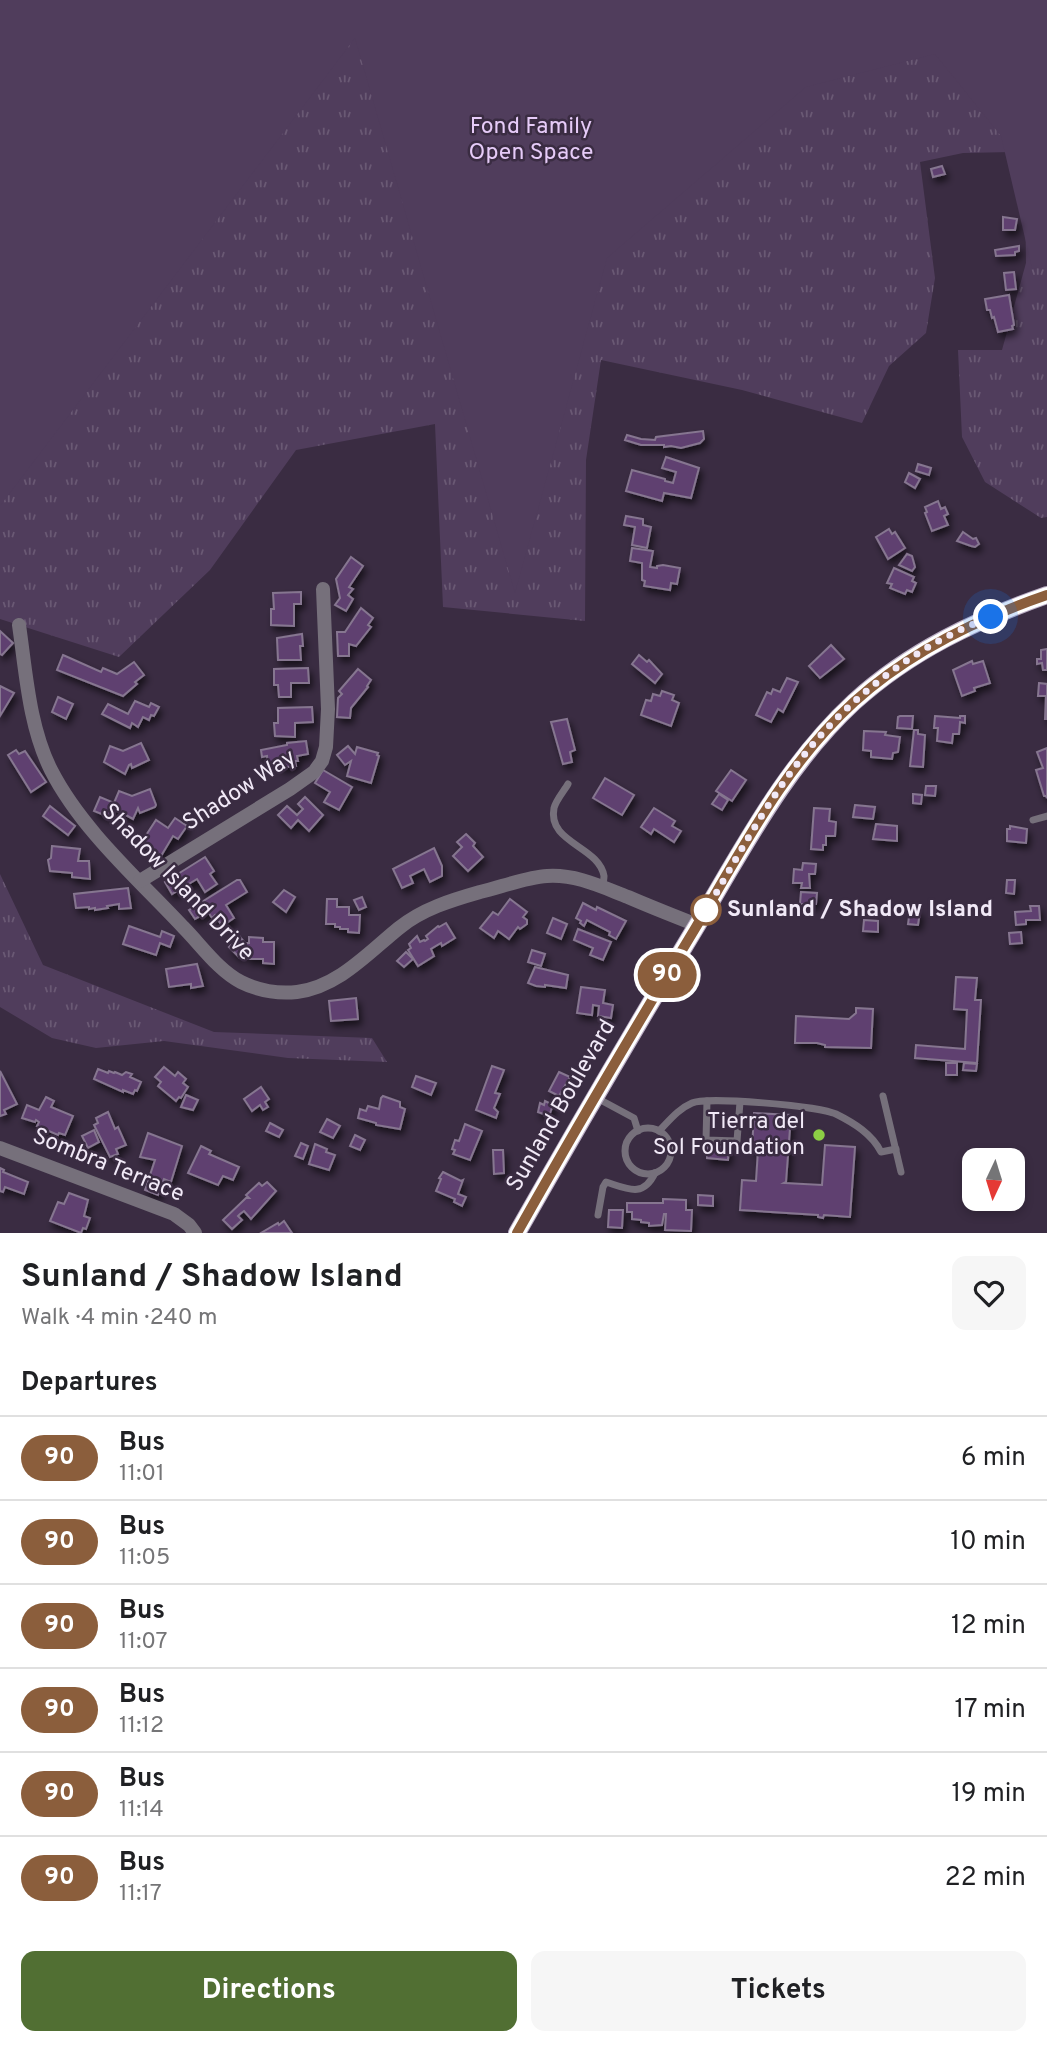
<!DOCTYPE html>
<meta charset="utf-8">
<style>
body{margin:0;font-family:Overpass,sans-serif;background:#f6f6f6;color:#202124;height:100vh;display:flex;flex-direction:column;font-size:26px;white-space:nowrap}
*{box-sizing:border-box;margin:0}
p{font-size:23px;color:#757577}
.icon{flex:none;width:38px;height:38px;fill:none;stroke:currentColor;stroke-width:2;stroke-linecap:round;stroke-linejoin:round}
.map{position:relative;height:1233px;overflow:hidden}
.details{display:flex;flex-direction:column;background:#fff;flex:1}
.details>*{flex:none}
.badge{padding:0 14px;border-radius:23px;font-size:24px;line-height:46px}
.needle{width:46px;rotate:184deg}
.controls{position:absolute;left:962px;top:1148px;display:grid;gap:14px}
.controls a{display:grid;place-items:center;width:63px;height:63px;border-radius:14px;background:#fff;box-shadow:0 4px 10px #0003;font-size:35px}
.you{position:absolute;width:35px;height:35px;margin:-18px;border:5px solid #fff;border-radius:50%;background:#1a73e8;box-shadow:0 0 0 10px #1a73e833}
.map>.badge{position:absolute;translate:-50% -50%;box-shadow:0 0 0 4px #fff}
h2{padding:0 21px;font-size:26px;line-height:63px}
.round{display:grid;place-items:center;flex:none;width:74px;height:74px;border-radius:14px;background:#f6f6f6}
.overview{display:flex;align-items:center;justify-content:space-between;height:119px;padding:0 21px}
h1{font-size:33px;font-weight:700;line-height:52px}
.button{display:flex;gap:14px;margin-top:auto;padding:14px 21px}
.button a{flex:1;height:80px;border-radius:14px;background:#516f33;color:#fff;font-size:28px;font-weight:700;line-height:80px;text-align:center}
.button a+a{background:#f6f6f6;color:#202124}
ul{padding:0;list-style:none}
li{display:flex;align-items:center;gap:21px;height:84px;padding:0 21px;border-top:2px solid #e0e0e0}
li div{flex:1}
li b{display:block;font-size:26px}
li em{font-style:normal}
li .badge{min-width:77px;font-weight:700;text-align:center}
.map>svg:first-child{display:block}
.grass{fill:url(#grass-tufts)}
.park{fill:#503d5c}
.building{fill:#5e4170;stroke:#867690;stroke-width:2;filter:url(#shadow)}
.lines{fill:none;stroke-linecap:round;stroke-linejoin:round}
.service{stroke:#76707b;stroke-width:7}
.minor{stroke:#76707b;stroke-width:14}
.primary{stroke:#b9acc3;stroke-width:18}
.line-casing{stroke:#fff;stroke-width:16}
.line{stroke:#8b5e3c;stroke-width:10}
.walk{stroke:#f1e9f7;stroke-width:7;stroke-dasharray:0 12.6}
.stop-dot{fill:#fff;stroke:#8b5e3c;stroke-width:3.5}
.poi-dot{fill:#8cce45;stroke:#3a2c42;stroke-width:2.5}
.labels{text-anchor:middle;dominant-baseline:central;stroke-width:5;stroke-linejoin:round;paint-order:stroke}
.park-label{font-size:23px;fill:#e6cbf8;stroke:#3a2c42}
.street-label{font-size:23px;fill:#f1e9f7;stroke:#3a2c42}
.stop-label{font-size:23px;font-weight:bold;fill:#f1e9f7;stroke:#3a2c42;text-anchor:start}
.poi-label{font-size:23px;fill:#f1e9f7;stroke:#3a2c42;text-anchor:end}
</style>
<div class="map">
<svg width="1047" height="1233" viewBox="0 0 1047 1233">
<defs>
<pattern id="grass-tufts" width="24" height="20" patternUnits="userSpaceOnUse" patternTransform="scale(1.75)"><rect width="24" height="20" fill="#503d5c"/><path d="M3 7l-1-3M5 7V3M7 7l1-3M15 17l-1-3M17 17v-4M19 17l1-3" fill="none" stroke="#6a5974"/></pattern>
<filter id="shadow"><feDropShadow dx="3" dy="5" stdDeviation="3.5" flood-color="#0009"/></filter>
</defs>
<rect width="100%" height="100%" fill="#3a2c42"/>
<g class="grass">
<polygon points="0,0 1047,0 1047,517 1041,518 985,482 962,437 958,350 1002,350 1026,263 1025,186 1011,152 963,153 920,162 935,278 926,333 889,366 862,423 742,390 601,360 586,460 585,621 443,607 435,424 296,450 210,570 119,657 0,619"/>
<polygon points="0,874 43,965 214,1032 372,1038 387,1062 288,1058 164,1041 96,1048 52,1038 0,1007"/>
</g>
<polygon class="park" points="0,0 1047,0 1047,269 1032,268 1001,136 935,54 806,87 607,258 515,593 355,38 0,506"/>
<g class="building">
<polygon points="942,166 945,174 933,177 931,169"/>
<polygon points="1003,217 1017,219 1015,230 1003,230"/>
<polygon points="1019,246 1019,251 1015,252 1015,255 996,256 995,250"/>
<polygon points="1014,272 1016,289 1006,290 1004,273"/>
<polygon points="1009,295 1014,325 1012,326 1013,329 998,332 994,317 992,318 990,310 987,310 985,299"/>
<polygon points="703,431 704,439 700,443 681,448 671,446 664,447 664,445 641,445 625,440 627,435 641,439 655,440 656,437"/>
<polygon points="666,457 699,468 691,498 664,493 662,501 626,491 632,470 665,479 665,481 673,483 676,472 662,468"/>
<polygon points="918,464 931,468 929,475 916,471"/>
<polygon points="909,473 920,479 915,488 905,482"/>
<polygon points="938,501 941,509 945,507 948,514 944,516 948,525 932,531 925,513 927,512 925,507"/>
<polygon points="626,516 643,519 643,525 651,527 647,548 632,545 635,527 624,525"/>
<polygon points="889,529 892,534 895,532 905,548 888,559 876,537"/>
<polygon points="963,532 973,539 976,538 979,544 975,547 971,546 957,541"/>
<polygon points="632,548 653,551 650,567 657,568 657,566 663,565 680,568 677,584 671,583 670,590 644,586 645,581 642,580 642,563 630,561"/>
<polygon points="907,554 912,556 915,567 912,571 899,565"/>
<polygon points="351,557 363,566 349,587 353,589 348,595 353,599 346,611 335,605 340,598 336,579"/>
<polygon points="894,568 914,577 912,581 916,583 912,592 907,590 905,594 890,588 892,584 887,583"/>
<polygon points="301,592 301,604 294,604 294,626 271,625 271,609 274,609 273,593"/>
<polygon points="361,608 373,618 368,625 371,627 356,646 349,644 349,656 338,656 337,632 345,632"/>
<polygon points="0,631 13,643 2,655 0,654"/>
<polygon points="302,634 303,646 300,646 301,660 278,660 277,638"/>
<polygon points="831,645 844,659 820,678 809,666"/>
<polygon points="1047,649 1047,670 1043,670 1042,663 1037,664 1037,659 1041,659 1041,650"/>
<polygon points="63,655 101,672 103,668 117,674 134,662 144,675 135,682 137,684 123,696 57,670"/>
<polygon points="639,655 647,662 649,660 662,674 655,683 632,664"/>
<polygon points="972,661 973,664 983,661 990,683 974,688 975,691 962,696 953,670"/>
<polygon points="308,668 309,683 291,683 291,697 279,697 278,685 274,685 274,669"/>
<polygon points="358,669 371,680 367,686 368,687 351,708 350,718 337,717 338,698 342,694 339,691"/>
<polygon points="787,678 798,682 783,712 778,709 771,722 756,715 767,692 771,694 773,689 780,692"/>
<polygon points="1039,683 1047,684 1047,719 1045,719 1046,696 1038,696"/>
<polygon points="0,686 14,693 0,716"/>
<polygon points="662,691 674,695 672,700 679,703 671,726 641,715 646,700 651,701 653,694 660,696"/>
<polygon points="58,697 73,704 66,719 52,712"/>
<polygon points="135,701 149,707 151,703 159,707 154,716 151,715 149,720 143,717 138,727 132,723 130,728 102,714 108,704 128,714"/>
<polygon points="312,707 313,722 295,723 295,737 275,736 274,723 278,723 278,708"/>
<polygon points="900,716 913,716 912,729 897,728 898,717"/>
<polygon points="935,716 960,718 960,716 965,716 965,723 960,722 959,734 953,734 952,743 937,741 938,728 934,728"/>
<polygon points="567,719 575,750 570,752 572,762 563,764 551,722"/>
<polygon points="914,730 918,730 918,734 925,735 923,767 910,766"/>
<polygon points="864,731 886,732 885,735 900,737 898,752 893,753 892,759 871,757 871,751 863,750"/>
<polygon points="306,741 308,754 297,756 298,761 295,761 296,766 281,768 280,763 268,765 267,756 262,757 261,750 287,745 287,743"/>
<polygon points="141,743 149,760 132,768 131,764 129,765 125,774 104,762 110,746 123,751"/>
<polygon points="348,746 355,754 357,747 378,753 377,755 379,756 371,783 347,776 351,761 345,765 337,755"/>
<polygon points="1047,748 1047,798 1046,796 1044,796 1036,770 1043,768 1037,752"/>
<polygon points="16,750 19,754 25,751 46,782 31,792 8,755"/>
<polygon points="323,770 352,787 339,810 324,802 330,792 315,783"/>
<polygon points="731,770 746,780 732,801 716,791"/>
<polygon points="605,778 634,795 622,815 593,798"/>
<polygon points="926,786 936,786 935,796 925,795"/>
<polygon points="150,789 156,805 155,807 140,813 138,808 133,819 113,808 109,817 94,811 100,797 114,803 119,791 132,796"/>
<polygon points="719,794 728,800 722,810 712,804"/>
<polygon points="913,794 922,795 921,804 913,803"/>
<polygon points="305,797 323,815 309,831 298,820 291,828 278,815 287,806 297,815 303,809 298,804"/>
<polygon points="855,805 875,807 873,819 853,817"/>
<polygon points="50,806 75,826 68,835 43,816"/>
<polygon points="654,808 675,821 672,826 681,831 674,842 654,829 651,834 641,827"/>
<polygon points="814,808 830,809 829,821 836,822 835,836 826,836 826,845 823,845 823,850 811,849"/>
<polygon points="175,818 187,826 178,839 173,836 161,856 141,843 156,820 168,828"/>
<polygon points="876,824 897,826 897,841 873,839"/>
<polygon points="1010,826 1027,829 1026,843 1007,841 1007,829 1010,829"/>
<polygon points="466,834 475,843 473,846 483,857 468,871 453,856 462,847 457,842"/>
<polygon points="52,846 80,849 78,861 89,861 90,879 72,877 72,873 50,871 48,860 51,858"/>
<polygon points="434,848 442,866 442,876 430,882 424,869 410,876 413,883 402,888 393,869"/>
<polygon points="205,857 214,871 210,874 217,884 205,892 197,879 172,894 165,882"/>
<polygon points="803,863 816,864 815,874 809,874 810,888 801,888 802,883 793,883 794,869 802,870"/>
<polygon points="237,880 240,880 247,892 226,905 234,918 222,926 215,915 212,918 208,912 195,919 189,910"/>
<polygon points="1007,880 1015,880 1014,894 1006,893"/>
<polygon points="128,888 131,908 119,909 119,904 107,906 108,908 95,910 95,908 89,909 89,907 76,908 74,894"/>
<polygon points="284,890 295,897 286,912 273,902"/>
<polygon points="801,892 817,893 816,904 800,904"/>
<polygon points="362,897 366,907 359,910 354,900"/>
<polygon points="327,899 337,899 337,907 349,907 349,915 360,915 359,933 348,932 348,929 340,929 340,927 335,927 335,924 326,924"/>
<polygon points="510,899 527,912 523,917 527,920 527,924 520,929 518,927 509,939 498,931 494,938 480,928 493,912 498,915"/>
<polygon points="583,903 596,910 597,907 626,921 616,939 609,935 610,932 587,920 584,926 580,923 581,921 576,918"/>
<polygon points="1030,906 1039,906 1040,920 1026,920 1026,924 1016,925 1015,912 1031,911"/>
<polygon points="910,910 920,912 918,925 908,924"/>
<polygon points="553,918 567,924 561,939 547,933"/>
<polygon points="864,920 878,921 878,932 863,931"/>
<polygon points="446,923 455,938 442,946 441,943 431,949 434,956 418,966 408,950 411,948 409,944 417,936 420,942 424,940 425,941 428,939 426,936 438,926 439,927"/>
<polygon points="129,926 160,937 162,931 174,936 170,947 160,943 156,955 123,944"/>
<polygon points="578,929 611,942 603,960 590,955 593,948 574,940"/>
<polygon points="1021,932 1022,943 1010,944 1009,933"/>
<polygon points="240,937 245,943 249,943 249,937 263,938 263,942 274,942 274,964 263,963 263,959 248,959 248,954 243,953 239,957 229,947"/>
<polygon points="532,950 545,954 541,966 528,962"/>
<polygon points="406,952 413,959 404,967 397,961"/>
<polygon points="197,964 203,986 191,988 191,984 169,987 166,969"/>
<polygon points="535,967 568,975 566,988 545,985 545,987 536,986 528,983"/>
<polygon points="956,977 977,978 975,1000 981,1000 977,1063 915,1058 916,1045 965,1049 967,1010 954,1009"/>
<polygon points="581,987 605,990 603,1003 613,1005 611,1018 598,1016 599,1006 593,1005 592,1015 577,1013"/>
<polygon points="356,998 358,1019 331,1021 329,1001"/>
<polygon points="856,1008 873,1009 871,1048 825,1047 825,1045 817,1043 795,1043 796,1016 849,1019 856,1013"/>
<rect x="946" y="1063" width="11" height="12"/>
<polygon points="964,1063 977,1064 976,1071 963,1070"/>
<polygon points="492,1066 504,1070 495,1093 500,1094 494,1108 498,1112 496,1118 476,1110"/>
<polygon points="164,1067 175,1076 178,1072 186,1079 183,1083 188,1087 181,1098 179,1097 176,1101 158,1086 161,1082 155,1077"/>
<polygon points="98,1069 108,1073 109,1071 114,1073 115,1072 122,1075 126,1072 132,1074 130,1077 141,1082 137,1091 135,1090 133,1094 123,1090 123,1092 94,1079"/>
<polygon points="0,1071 17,1104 4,1110 6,1114 0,1116"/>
<polygon points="559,1072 570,1077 559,1096 549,1091"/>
<polygon points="416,1076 436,1083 431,1095 412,1087"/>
<polygon points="261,1087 269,1099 265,1102 268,1107 263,1110 260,1105 252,1111 244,1099"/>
<polygon points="186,1095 198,1100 193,1110 181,1107"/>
<polygon points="383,1096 400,1102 400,1107 405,1109 400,1129 376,1125 376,1123 358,1118 360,1109 366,1111 368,1106 379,1109 381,1098"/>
<polygon points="46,1097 54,1101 51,1107 73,1116 65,1135 59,1133 58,1135 37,1126 39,1122 36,1120 35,1122 22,1118 27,1105 39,1110"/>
<polygon points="545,1101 553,1105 549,1116 538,1112 540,1103 544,1105"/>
<polygon points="108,1112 115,1129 118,1127 126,1145 116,1149 118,1154 110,1157 94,1125 98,1123 96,1118"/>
<polygon points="754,1113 791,1115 786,1182 784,1183 822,1185 825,1145 855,1147 850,1217 824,1215 823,1218 818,1217 818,1215 740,1210 742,1180 756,1181 758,1150 752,1150"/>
<polygon points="327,1119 340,1126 333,1138 320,1132"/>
<polygon points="270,1123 283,1130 279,1137 266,1131"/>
<polygon points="465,1124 482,1131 470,1160 453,1154 455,1150 452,1149 455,1140 459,1141"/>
<polygon points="94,1130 99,1142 88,1148 82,1136"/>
<polygon points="148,1133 182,1146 171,1182 164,1179 158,1195 145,1190 155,1160 140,1157"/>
<polygon points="355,1135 365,1140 360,1150 350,1146"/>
<polygon points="301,1143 308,1146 303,1159 295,1156"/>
<polygon points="315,1144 327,1149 326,1152 335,1155 329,1170 309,1164"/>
<polygon points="201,1146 211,1151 209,1154 239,1167 233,1180 223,1176 218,1185 188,1173"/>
<polygon points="707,1146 729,1147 728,1160 707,1158"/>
<polygon points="493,1150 503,1150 504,1173 494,1174"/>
<polygon points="0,1168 4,1170 3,1172 28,1182 24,1194 5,1187 3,1192 0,1191"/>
<polygon points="443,1172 461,1181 463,1180 458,1194 466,1197 462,1206 454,1202 455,1199 436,1191 441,1179 439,1178"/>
<polygon points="267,1182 276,1191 251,1219 244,1211 240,1214 238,1216 242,1220 232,1229 223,1220 246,1198 249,1198 246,1195 259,1183 262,1186"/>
<polygon points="69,1193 88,1200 84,1216 90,1218 86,1229 83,1228 81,1233 50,1221 58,1202 64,1204"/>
<polygon points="698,1195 713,1196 713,1206 698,1205"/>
<polygon points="663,1199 686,1200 686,1210 692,1210 691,1231 665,1230 666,1214 664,1214 662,1225 649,1226 649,1223 641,1222 641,1220 632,1219 632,1212 627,1212 627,1203 663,1203"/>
<polygon points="609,1210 623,1210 622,1228 608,1227"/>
<polygon points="284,1221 292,1233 261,1233 278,1223 279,1225"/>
</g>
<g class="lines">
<g class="service">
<path d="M568 784C564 791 556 800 554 808 547 843 599 846 604 876 604 879 603 883 603 887"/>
<polyline points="1033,820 1047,816"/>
<polyline points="883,1096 901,1172"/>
<polyline points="595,1097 634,1118 638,1131"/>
<polyline points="707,1101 706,1140 737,1141 740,1102"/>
<circle cx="648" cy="1151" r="23"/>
<path d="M659 1131C669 1121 678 1109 692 1103 706 1096 820 1106 836 1114 854 1123 872 1134 881 1152L896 1149"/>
<path d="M598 1215 603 1187 606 1182C628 1189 643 1198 655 1173"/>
</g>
<g class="minor">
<path d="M19 625C26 673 29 726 51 770 81 829 138 879 183 927 201 945 218 970 241 982 259 991 277 994 297 992 338 987 368 953 399 928 422 909 452 900 480 892 501 887 527 877 547 876 576 874 602 887 628 897 651 907 674 916 697 925"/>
<polyline points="140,881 290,789 314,772 322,761 326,747 328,709 323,589"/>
<polyline points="0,1148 174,1214 189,1225 195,1233"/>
</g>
<path class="primary" d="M517 1233C576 1129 637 1025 699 922 745 845 787 764 854 702 910 651 976 620 1047 595"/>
</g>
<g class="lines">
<defs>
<path id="line" d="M517 1233C575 1130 635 1028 696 927 743 848 785 765 854 702 909 652 977 619 1047 595"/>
</defs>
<use href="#line" class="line-casing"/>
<use href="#line" class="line"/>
<path class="walk" d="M706 910 705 912C736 860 764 806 801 759 849 697 918 644 991 617"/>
</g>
<circle class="stop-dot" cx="706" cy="910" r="14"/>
<circle class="poi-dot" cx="819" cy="1135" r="7"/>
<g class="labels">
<g class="park-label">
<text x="531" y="127">Fond Family<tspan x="531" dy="26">Open Space</tspan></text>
</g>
<g class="street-label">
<text transform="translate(240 791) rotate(-33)">Shadow Way</text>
<text transform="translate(177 883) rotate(46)">Shadow Island Drive</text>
<text transform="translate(562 1106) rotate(-60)">Sunland Boulevard</text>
<text transform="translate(108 1166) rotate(22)">Sombra Terrace</text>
</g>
<g class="stop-label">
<text x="727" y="910">Sunland / Shadow Island</text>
</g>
<g class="poi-label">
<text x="805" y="1122">Tierra del<tspan x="805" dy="26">Sol Foundation</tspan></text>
</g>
</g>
</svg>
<div class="controls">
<a><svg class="needle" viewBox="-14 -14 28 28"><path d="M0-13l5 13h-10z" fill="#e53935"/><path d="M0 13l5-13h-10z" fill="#757577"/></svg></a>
</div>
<div class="you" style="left:991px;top:617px"></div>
<b class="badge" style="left:667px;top:975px;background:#8b5e3c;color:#fff">90</b>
</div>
<section class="details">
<div class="overview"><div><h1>Sunland / Shadow Island</h1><p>Walk · 4 min · 240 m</p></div><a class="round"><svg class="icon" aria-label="heart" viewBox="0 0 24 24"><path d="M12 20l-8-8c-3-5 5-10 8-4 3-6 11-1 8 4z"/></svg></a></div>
<h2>Departures</h2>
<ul>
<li><span class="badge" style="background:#8b5e3c;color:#fff">90</span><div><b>Bus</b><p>11:01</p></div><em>6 min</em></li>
<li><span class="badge" style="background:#8b5e3c;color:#fff">90</span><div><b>Bus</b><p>11:05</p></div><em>10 min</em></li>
<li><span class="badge" style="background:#8b5e3c;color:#fff">90</span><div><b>Bus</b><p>11:07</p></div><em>12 min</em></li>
<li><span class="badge" style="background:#8b5e3c;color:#fff">90</span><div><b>Bus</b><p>11:12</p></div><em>17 min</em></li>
<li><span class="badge" style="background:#8b5e3c;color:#fff">90</span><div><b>Bus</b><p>11:14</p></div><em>19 min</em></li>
<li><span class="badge" style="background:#8b5e3c;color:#fff">90</span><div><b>Bus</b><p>11:17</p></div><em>22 min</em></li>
</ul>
<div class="button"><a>Directions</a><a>Tickets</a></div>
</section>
